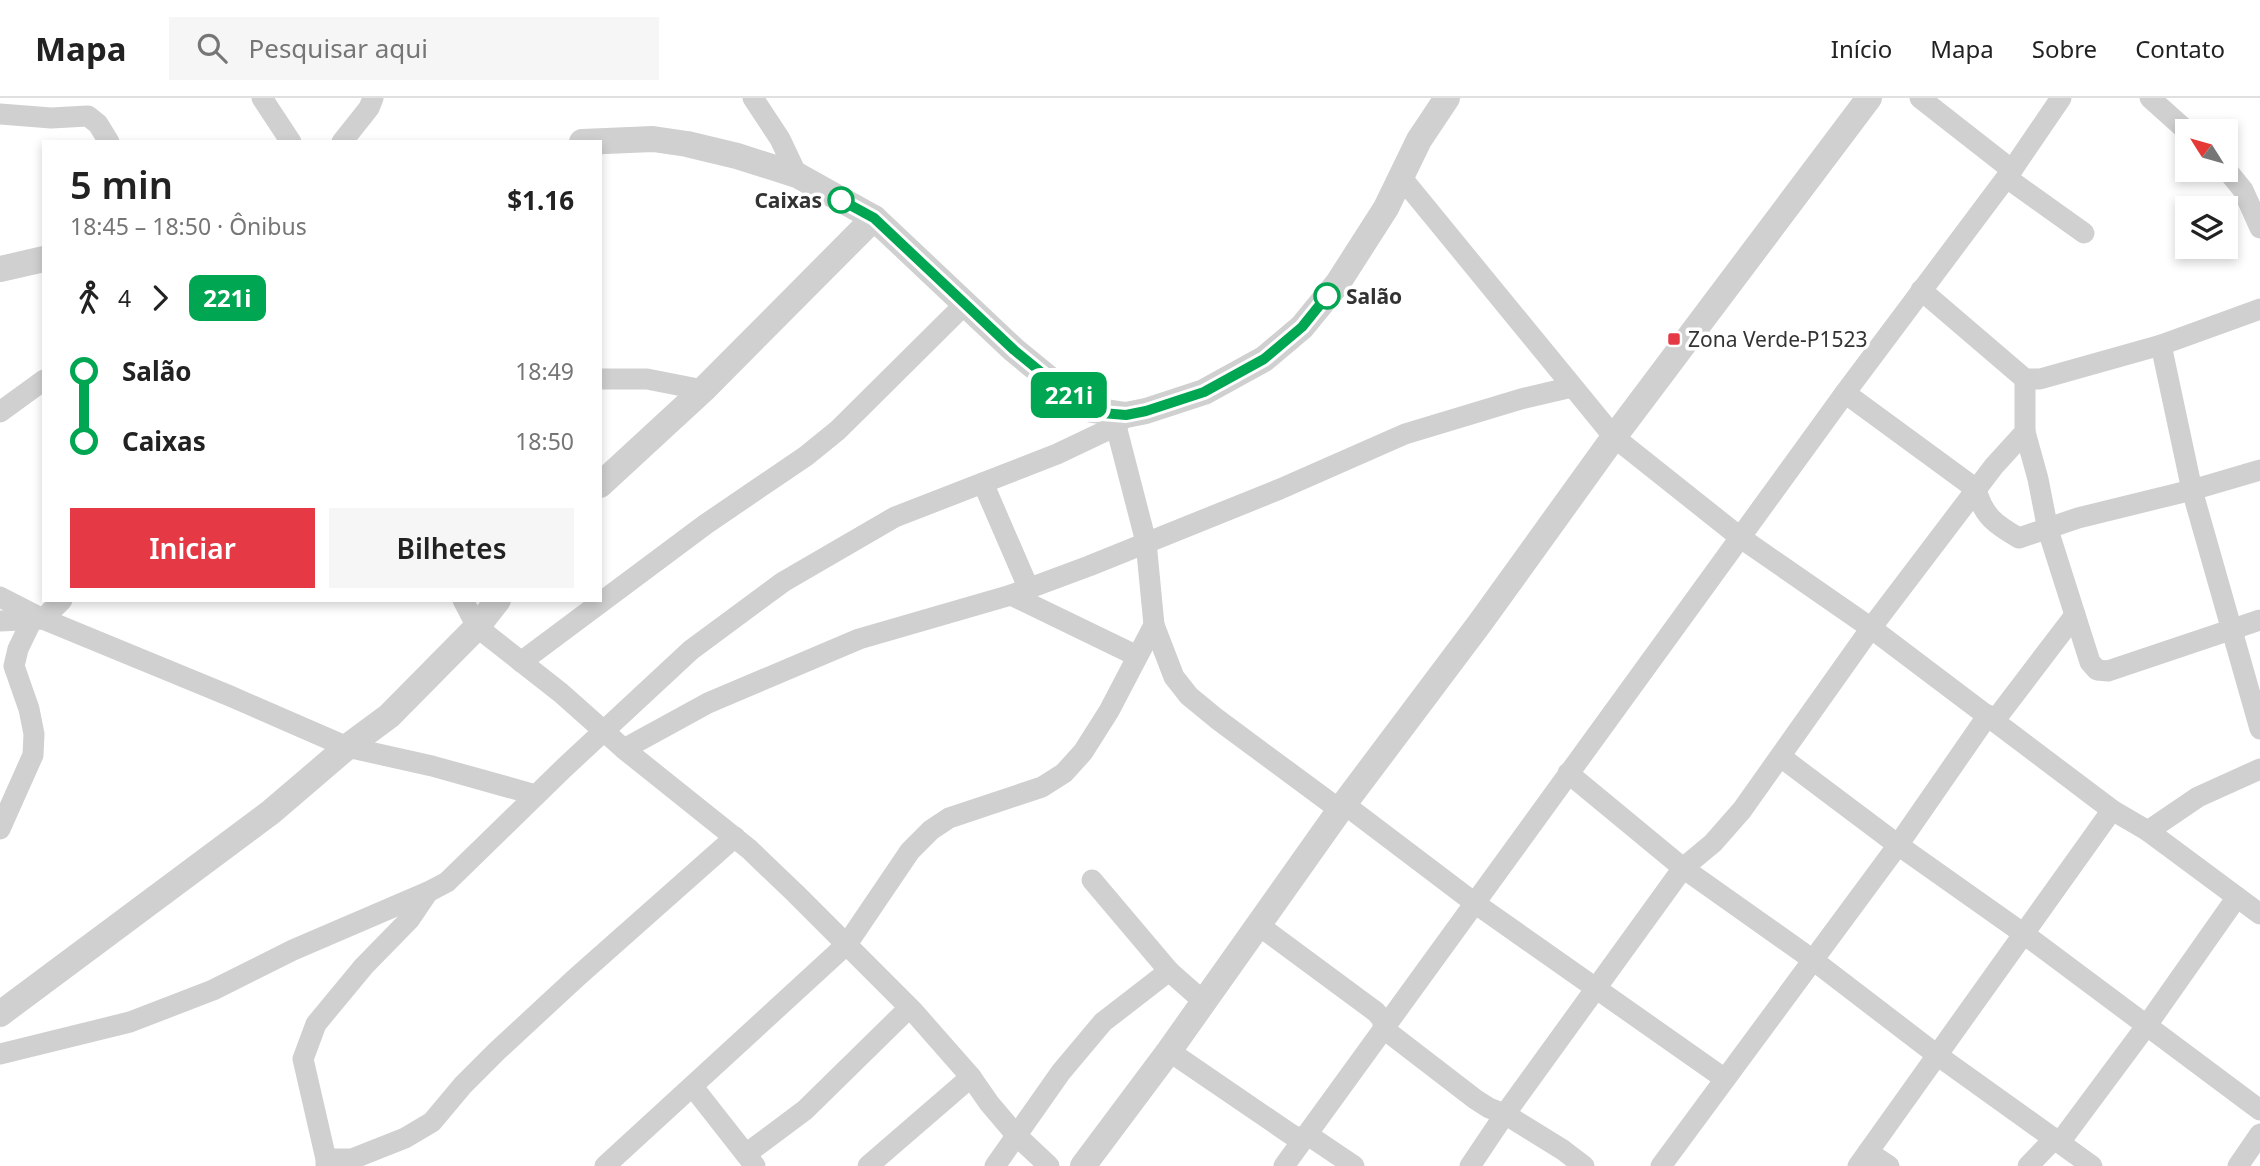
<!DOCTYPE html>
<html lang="pt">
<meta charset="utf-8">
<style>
body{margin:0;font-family:"Noto Sans",sans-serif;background:#f6f6f6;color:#222;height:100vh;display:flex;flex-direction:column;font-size:26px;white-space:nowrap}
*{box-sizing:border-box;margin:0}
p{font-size:23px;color:#767676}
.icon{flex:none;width:38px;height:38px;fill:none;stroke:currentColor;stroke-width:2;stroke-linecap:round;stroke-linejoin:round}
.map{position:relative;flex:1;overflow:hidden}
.sheet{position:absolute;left:42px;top:42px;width:560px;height:462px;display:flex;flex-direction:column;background:#fff;border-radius:0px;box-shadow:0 4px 10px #0003}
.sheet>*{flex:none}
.badge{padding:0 14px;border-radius:10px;font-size:24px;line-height:46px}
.needle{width:46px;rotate:307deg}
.fabs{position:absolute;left:2175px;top:21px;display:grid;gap:14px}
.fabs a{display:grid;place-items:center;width:63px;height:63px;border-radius:0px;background:#fff;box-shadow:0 4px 10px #0003;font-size:35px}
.map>.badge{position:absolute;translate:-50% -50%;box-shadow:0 0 0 4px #fff}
.legs{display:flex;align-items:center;gap:10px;height:77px;padding:0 28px;font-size:23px}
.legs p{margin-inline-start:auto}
.head{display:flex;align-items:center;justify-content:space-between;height:119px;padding:0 28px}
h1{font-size:38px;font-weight:600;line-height:52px}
.action{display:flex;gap:14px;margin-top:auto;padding:14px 28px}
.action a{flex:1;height:80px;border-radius:0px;background:#e63946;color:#fff;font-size:28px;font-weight:600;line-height:80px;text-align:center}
.action a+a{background:#f6f6f6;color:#222}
ul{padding:0 28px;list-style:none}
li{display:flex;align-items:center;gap:24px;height:70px;font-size:26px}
li i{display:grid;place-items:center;width:10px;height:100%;margin:0 9px;background:currentColor}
li i::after{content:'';width:18px;height:18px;margin:-9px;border:5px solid;border-radius:50%;background:#fff}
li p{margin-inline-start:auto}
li:first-child i{background:linear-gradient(#0000 50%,currentColor 0)}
li:last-child i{background:linear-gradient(currentColor 50%,#0000 0)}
header{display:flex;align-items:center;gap:42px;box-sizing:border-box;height:98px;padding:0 35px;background:#fff;border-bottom:2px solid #e0e0e0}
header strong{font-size:33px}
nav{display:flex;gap:38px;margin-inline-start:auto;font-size:24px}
.search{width:490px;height:63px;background:#f6f6f6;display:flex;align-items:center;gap:18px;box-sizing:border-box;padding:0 24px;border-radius:0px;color:#767676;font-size:26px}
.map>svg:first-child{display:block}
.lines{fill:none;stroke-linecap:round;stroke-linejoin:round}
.minor{stroke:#d0d0d0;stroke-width:21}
.tertiary{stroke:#d0d0d0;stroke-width:26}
.line-1-casing{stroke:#fff;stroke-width:16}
.line-1{stroke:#00a651;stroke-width:10}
.stop-1-dot{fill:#fff;stroke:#00a651;stroke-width:3.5}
.poi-dot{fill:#e63946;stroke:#fff;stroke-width:2.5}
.labels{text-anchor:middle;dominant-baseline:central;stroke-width:7;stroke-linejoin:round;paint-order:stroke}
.stop-label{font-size:21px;font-weight:bold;fill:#333;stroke:#fff;text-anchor:end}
.poi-label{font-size:21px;fill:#333;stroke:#fff;text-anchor:start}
</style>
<header>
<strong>Mapa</strong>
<div class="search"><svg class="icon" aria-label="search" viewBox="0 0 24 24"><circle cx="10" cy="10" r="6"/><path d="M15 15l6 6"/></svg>Pesquisar aqui</div>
<nav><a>Início</a><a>Mapa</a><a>Sobre</a><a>Contato</a></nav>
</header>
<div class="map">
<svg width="2260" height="1068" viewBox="0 0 2260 1068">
<rect width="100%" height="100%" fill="#fff"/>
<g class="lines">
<g class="minor">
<polyline points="262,0 291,44"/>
<polyline points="753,0 780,41 797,77"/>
<polyline points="1920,0 2012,72"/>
<polyline points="2150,0 2188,34"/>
<polyline points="0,16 51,20 88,18 98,26 109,44"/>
<polyline points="342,44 369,10 373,0"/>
<polyline points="2226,71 2243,92 2260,130"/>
<polyline points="1401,79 1614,339 1741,440 1871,530 2112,712 2148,733 2260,816"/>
<polyline points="2007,80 2084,135"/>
<polyline points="1921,192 2025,281 2040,281 2161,247 2260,211"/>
<polyline points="2161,247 2192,392 2260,631"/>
<polyline points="600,281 647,281 703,292"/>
<path d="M1845 295 1976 391C1983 418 1996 427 2019 440L2078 420 2192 392 2260 372"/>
<polyline points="0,314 44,282"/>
<polyline points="1116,328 1146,444 1154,527 1174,579 1189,598 1217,621 1340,712"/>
<polyline points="2025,334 2038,381 2048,432 2090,564 2097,572 2108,573 2260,522"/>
<polyline points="983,385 1028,489"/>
<polyline points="1011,497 1137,558"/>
<polyline points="0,499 43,521 230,598 347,649 432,668 536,697"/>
<polyline points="463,502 477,529 561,595 624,651 749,751 795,795 913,913 971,979 989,1005 1017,1038 1049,1068"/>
<polyline points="0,523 43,521 62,502"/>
<polyline points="521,564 706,426 806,358 838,332 965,206"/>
<polyline points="1995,622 2075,517"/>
<polyline points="624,651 708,605 859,541 1011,497 1089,468 1280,391 1405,336 1521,301 1572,289"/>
<polyline points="1781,659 1898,747 2024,836 2260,1012"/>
<polyline points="1568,675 1683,770 1813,862 1937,957 2092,1068"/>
<polyline points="1344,706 1476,806 1725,981"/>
<polyline points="0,731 33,657 34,636 29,611 14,568 18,551 32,522"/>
<polyline points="2148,733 2198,699 2260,671"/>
<polyline points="1092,782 1169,873"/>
<polyline points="1257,826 1376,914 1382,921 1384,931 1475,1001 1489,1010 1505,1016 1563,1052 1584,1068"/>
<polyline points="1169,953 1289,1035 1297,1040 1308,1037 1354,1068"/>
<polyline points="0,956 130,924 213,892 293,852 428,794 447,784 564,670 691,552 783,484 895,419 1057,356 1116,328 1126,317"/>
<polyline points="693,989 755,1068"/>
<polyline points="2060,1044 2147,927 2237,799"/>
<polyline points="1868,1054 1889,1068"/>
<polyline points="746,1056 805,1012 909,910"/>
<polyline points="326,1061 352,1061 405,1040 432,1024 463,987 497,953 577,879 735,739"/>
<polyline points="326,1068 326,1061 303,961 316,926 364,868 409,822 428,794"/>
<polyline points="605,1068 847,846 910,753 931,732 949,720 1042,689 1064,675 1083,654 1109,613 1154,527"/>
<polyline points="868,1068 971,979"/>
<polyline points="995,1068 1061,974 1103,924 1169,873 1203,903"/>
<polyline points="1284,1068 1845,295 2012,72 2061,0"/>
<polyline points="1470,1068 1505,1016 1683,770 1713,745 1742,712 1871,530 1994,368 2025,334 2025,281"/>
<polyline points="1661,1068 1898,747 1988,617"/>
<polyline points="1858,1068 2112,712"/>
<polyline points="2028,1068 2055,1040"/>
<polyline points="2238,1068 2260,1036"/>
</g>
<g class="tertiary">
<polyline points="582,44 653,41 687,46 737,58 797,77 874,120 1014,252 1086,311 1126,317 1146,313 1204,294 1264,261 1302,229 1338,185 1386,110 1419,42 1447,0"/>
<polyline points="0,171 44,161"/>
<polyline points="600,387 703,292 874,120"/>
<polyline points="0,916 271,714 347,649 389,618 477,529 498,502"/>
<polyline points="1083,1068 1169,953 1344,706 1480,525 1614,339 1869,0"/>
</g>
</g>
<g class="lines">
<defs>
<polyline id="line-1" points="841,102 874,120 1014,252 1086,311 1102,315 1126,317 1146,313 1204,294 1264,261 1302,229 1327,198"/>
</defs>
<use href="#line-1" class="line-1-casing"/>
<use href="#line-1" class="line-1"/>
</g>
<g class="stop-1-dot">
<circle cx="841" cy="102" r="12"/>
<circle cx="1327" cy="198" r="12"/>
</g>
<rect class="poi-dot" x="1667" y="234" width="14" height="14" rx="3.5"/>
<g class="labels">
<g class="stop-label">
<text x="822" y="102">Caixas</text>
<text x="1346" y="198" text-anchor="start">Salão</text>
</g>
<g class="poi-label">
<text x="1688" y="241">Zona Verde-P1523</text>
</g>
</g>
</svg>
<div class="fabs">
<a><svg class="needle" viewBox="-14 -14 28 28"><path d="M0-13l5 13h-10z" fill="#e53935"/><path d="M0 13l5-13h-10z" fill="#767676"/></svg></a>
<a><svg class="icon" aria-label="layers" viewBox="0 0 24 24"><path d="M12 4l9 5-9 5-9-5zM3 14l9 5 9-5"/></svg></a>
</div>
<b class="badge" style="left:1069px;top:297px;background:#00a651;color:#fff">221i</b>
<section class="sheet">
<div class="head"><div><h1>5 min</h1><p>18:45 – 18:50 · Ônibus</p></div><b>$1.16</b></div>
<div class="legs"><svg class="icon" aria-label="walk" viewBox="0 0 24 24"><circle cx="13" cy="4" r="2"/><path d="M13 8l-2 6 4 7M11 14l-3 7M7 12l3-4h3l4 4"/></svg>4<svg class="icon" aria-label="forward" viewBox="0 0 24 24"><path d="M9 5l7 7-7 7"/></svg><b class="badge" style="background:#00a651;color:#fff">221i</b></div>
<ul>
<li><i style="color:#00a651"></i><b>Salão</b><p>18:49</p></li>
<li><i style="color:#00a651"></i><b>Caixas</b><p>18:50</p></li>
</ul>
<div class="action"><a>Iniciar</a><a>Bilhetes</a></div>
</section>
</div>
